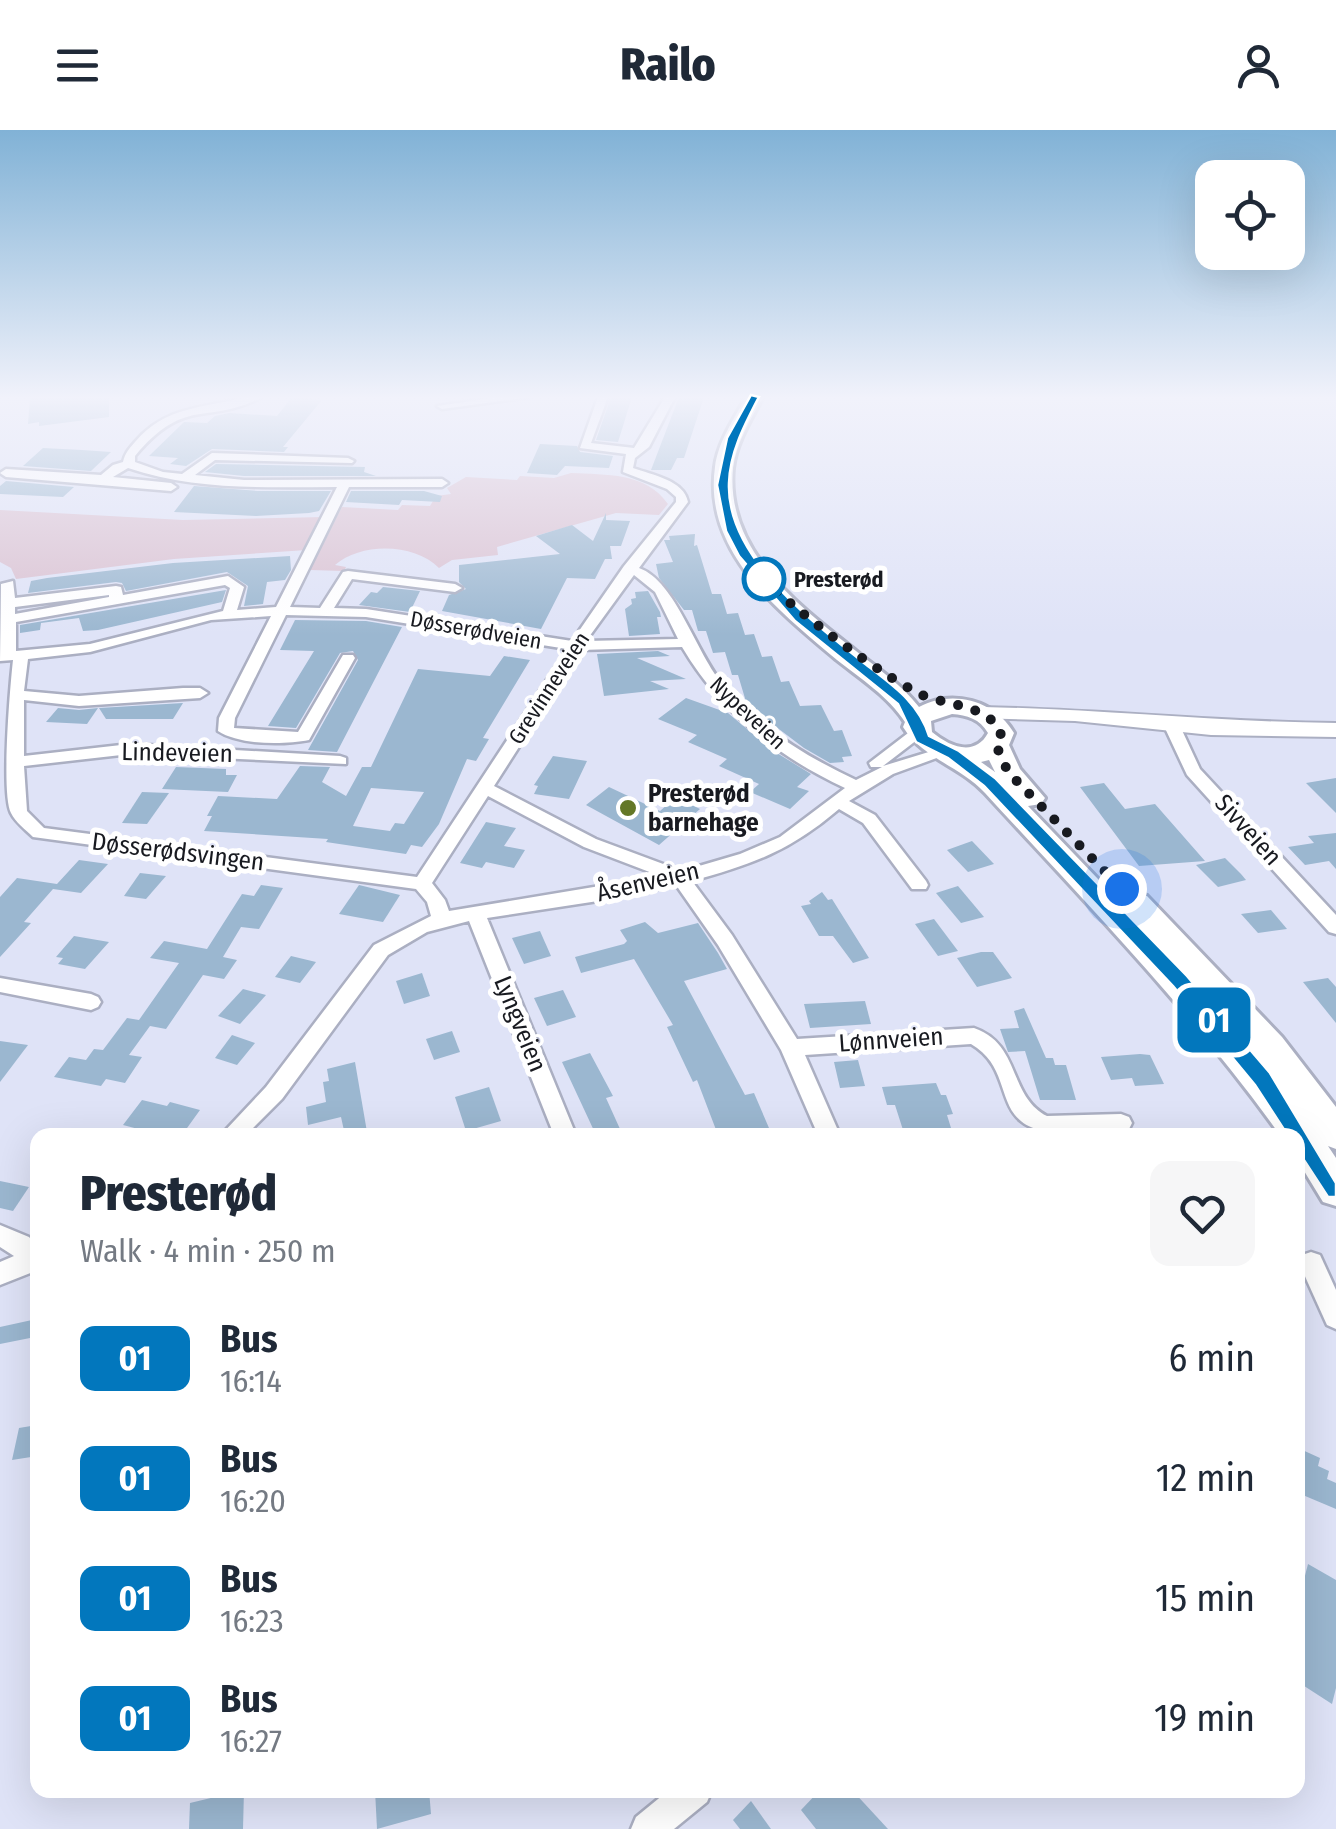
<!DOCTYPE html>
<meta charset="utf-8">
<style>
body{margin:0;font-family:"Fira Sans Condensed",sans-serif;background:#f6f6f7;color:#1f2937;height:100vh;display:flex;flex-direction:column;font-size:38px;white-space:nowrap}
*{box-sizing:border-box;margin:0}
p{font-size:32px;color:#747a83}
.icon{flex:none;width:55px;height:55px;fill:none;stroke:currentColor;stroke-width:2;stroke-linecap:round;stroke-linejoin:round}
.map{position:relative;flex:1;overflow:hidden}
.sheet{position:absolute;left:30px;top:998px;width:1275px;height:670px;display:flex;flex-direction:column;background:#fff;border-radius:20px;box-shadow:0 10px 40px #0002}
.sheet>*{flex:none}
.badge{padding:0 20px;border-radius:15px;font-size:35px;line-height:65px}
.buttons{position:absolute;left:1195px;top:30px;display:grid;gap:20px}
.buttons a{display:grid;place-items:center;width:110px;height:110px;border-radius:20px;background:#fff;box-shadow:0 10px 40px #0002;font-size:50px}
.you{position:absolute;width:50px;height:50px;margin:-25px;border:8px solid #fff;border-radius:50%;background:#1a73e8;box-shadow:0 0 0 15px #1a73e833}
.map>.badge{position:absolute;translate:-50% -50%;box-shadow:0 0 0 5px #fff}
.round{display:grid;place-items:center;flex:none;width:105px;height:105px;border-radius:20px;background:#f6f6f7}
.summary{display:flex;align-items:center;justify-content:space-between;height:170px;padding:0 50px}
h1{font-size:48px;font-weight:800;line-height:75px}
ul{padding:0;list-style:none}
li{display:flex;align-items:center;gap:30px;height:120px;padding:0 50px}
li div{flex:1}
li b{display:block;font-size:38px}
li em{font-style:normal}
li .badge{min-width:110px;font-weight:700;text-align:center}
header{display:flex;justify-content:space-between;align-items:center;height:130px;padding:0 50px;background:#fff;font-size:45px;font-weight:800}
.map>svg:first-child{display:block}
.green{fill:#dac1d1}
.building{fill:#9bb7d0;fill-rule:evenodd}
.lines{fill:none;stroke-linecap:round;stroke-linejoin:round}
.street-casing{stroke:#abafc2;stroke-width:5}
.secondary-casing{stroke:#abafc2;stroke-width:4}
.primary-casing{stroke:#abafc2;stroke-width:6}
.street{fill:#fff;fill-rule:evenodd}
.secondary{fill:#fff;fill-rule:evenodd}
.primary{fill:#fff;fill-rule:evenodd}
.line{fill:#0277bd;stroke:#fff;stroke-width:2.5}
.walk{stroke:#181a20;stroke-width:10;stroke-dasharray:0 18}
.stop-dot{fill:#fff;stroke:#0277bd;stroke-width:5}
.poi-dot{fill:#637727;stroke:#fff;stroke-width:4}
.labels{text-anchor:middle;dominant-baseline:central;stroke-width:10;stroke-linejoin:round;paint-order:stroke}
.far-stop-label{font-size:22px;font-weight:bold;fill:#181a20;stroke:#fff;text-anchor:start}
.far-street-label{font-size:22px;fill:#181a20;stroke:#fff}
.street-label{font-size:25px;fill:#181a20;stroke:#fff}
.poi-label{font-size:25px;font-weight:bold;fill:#181a20;stroke:#fff;text-anchor:start}
</style>
<header><svg class="icon" aria-label="menu" viewBox="0 0 24 24"><path d="M4 6h16M4 12h16M4 18h16"/></svg>Railo<svg class="icon" aria-label="person" viewBox="0 0 24 24"><circle cx="12" cy="8" r="4"/><path d="M4 21q1-7 8-7t8 7"/></svg></header>
<div class="map">
<svg width="1336" height="1699" viewBox="0 0 1336 1699">
<rect width="100%" height="100%" fill="#dfe3f7"/>
<g class="green">
<path d="M571 343C606 345 646 342 668 374L659 385 616 383 497 417 498 425 452 430 439 438C415 413 361 412 335 435L346 437 344 441 310 440 342 377 398 380 402 375 430 376 436 366 451 364 447 358 466 347 517 350 520 346 554 348Z"/>
<polygon points="0,380 183,390 324,387 307,420 174,429 16,449 11,438 0,432"/>
</g>
<g class="building">
<polygon points="30,267 109,267 109,287 39,296 39,292 28,294"/>
<polygon points="292,267 322,270 283,317 288,317 284,322 212,319 186,336 170,334 178,328 149,326 184,292 207,293 215,286 229,283 277,286"/>
<polygon points="611,267 632,267 618,312 596,310"/>
<polygon points="679,267 704,267 684,328 677,328 671,340 651,340"/>
<polygon points="540,314 577,316 580,322 613,326 609,338 565,336 557,345 527,343"/>
<polygon points="43,318 82,320 111,322 91,341 23,336"/>
<polygon points="216,334 365,337 364,342 376,346 244,346 205,342"/>
<polygon points="6,351 74,357 63,367 0,364 0,356"/>
<polygon points="194,356 258,361 331,361 319,381 309,383 256,386 174,382"/>
<polygon points="351,361 424,361 442,366 440,372 402,370 399,375 346,372"/>
<polygon points="606,383 606,390 630,391 621,416 610,416 612,429 605,429 595,449 567,448 541,499 442,481 449,465 466,459 459,452 459,435 560,424 536,406 572,395 593,411"/>
<polygon points="695,404 694,416 697,415 712,464 721,464 727,484 738,483 745,505 754,504 762,527 772,526 781,552 789,551 800,576 821,575 834,601 842,600 852,626 842,627 844,632 830,633 804,618 747,575 738,545 732,545 725,522 713,523 706,501 698,501 692,480 684,480 659,448 656,434 673,432 664,410 670,410 669,406"/>
<polygon points="290,426 291,440 285,450 267,452 263,474 244,476 248,456 227,442 126,461 122,453 116,452 28,463 31,451 47,448 173,433"/>
<polygon points="383,457 420,461 410,482 359,475 371,462 377,463"/>
<polygon points="226,460 222,472 98,500 83,501 79,488 41,493 40,500 20,503 20,495"/>
<polygon points="648,461 660,482 661,487 657,487 660,504 629,506 625,479 632,474 631,469 636,468 635,462"/>
<polygon points="295,490 366,491 402,497 337,622 308,620 358,530 353,521 340,523 296,598 268,596 314,521 280,520"/>
<polygon points="658,521 670,526 637,528 686,549 650,551 669,559 604,566 597,524"/>
<path d="M504 526 530 530 483 608 489 609 476 631 467 629 439 694 422 717 411 715 406 724 326 712 328 709 204 701 212 686H207L218 666 277 669 300 636 330 637 322 652 346 666 362 637H371L418 539 490 546ZM371 658 424 662 404 694 395 693 390 701 353 696Z"/>
<polygon points="686,568 728,583 772,620 811,644 797,657 809,661 790,679 750,662 759,654 719,636 727,629 688,612 697,605 658,589"/>
<polygon points="183,573 173,589 106,589 99,578"/>
<polygon points="58,578 79,580 98,578 87,594 46,592"/>
<polygon points="553,626 587,631 569,669 534,664 538,656 534,655"/>
<polygon points="176,637 226,639 226,645 237,645 228,662 162,659"/>
<polygon points="1336,648 1336,683 1306,653"/>
<polygon points="1104,653 1125,679 1155,674 1205,731 1139,736 1080,657"/>
<polygon points="609,657 660,681 676,667 700,679 659,715 586,675"/>
<polygon points="142,662 169,663 147,694 122,693"/>
<polygon points="486,692 516,698 504,716 525,720 514,738 486,732 482,738 460,733"/>
<polygon points="1336,703 1336,739 1329,731 1305,735 1288,717 1314,713 1308,706"/>
<polygon points="972,711 994,734 968,742 947,720"/>
<polygon points="1225,728 1241,744 1246,750 1218,757 1196,735"/>
<polygon points="79,730 108,734 81,763 53,759 24,792 31,793 0,827 0,767 17,748 57,754"/>
<polygon points="140,743 166,746 146,769 124,766"/>
<polygon points="261,755 283,758 259,799 241,797 223,827 237,830 224,849 203,845 166,899 150,896 129,925 142,927 125,953 106,949 101,956 54,947 69,927 86,930 94,919 103,920 127,888 139,890 179,833 150,828 164,811 207,819 242,764 254,766"/>
<polygon points="359,755 400,765 383,792 339,784"/>
<polygon points="958,756 984,787 961,793 936,763"/>
<polygon points="822,762 828,770 832,769 869,828 853,833 833,806 819,806 801,776 811,774 809,771"/>
<polygon points="1271,780 1287,799 1258,803 1241,784"/>
<polygon points="934,789 958,821 938,826 915,794"/>
<polygon points="645,792 658,803 698,793 718,823 727,839 684,851 745,965 754,963 772,1005 718,1005 697,950 693,952 667,897 673,895 634,829 581,843 575,827 624,814 627,811 620,800"/>
<polygon points="540,801 551,826 524,834 512,808"/>
<polygon points="74,806 109,812 85,839 58,834 63,828 56,827"/>
<polygon points="981,822 993,822 1012,848 977,857 957,828"/>
<polygon points="291,826 316,832 300,853 275,847"/>
<polygon points="422,843 430,866 404,874 396,851"/>
<polygon points="1328,848 1336,857 1336,893 1303,852"/>
<polygon points="243,859 266,865 240,894 218,886"/>
<polygon points="563,860 576,887 547,896 534,868"/>
<polygon points="865,871 871,894 810,898 804,874"/>
<polygon points="1024,878 1046,928 1053,928 1055,935 1066,935 1076,970 1040,970 1025,921 1008,922 1000,899 1019,898 1014,881"/>
<polygon points="452,901 460,922 434,930 426,909"/>
<polygon points="232,905 255,913 237,935 215,928"/>
<polygon points="0,911 28,915 0,952"/>
<polygon points="590,923 613,966 606,968 620,999 603,1005 596,1005 562,932"/>
<polygon points="1140,924 1150,925 1164,954 1135,956 1132,948 1111,950 1101,927"/>
<polygon points="858,930 865,956 840,958 834,932"/>
<polygon points="355,932 367,1002 345,1005 341,987 308,995 306,977 326,972 323,952 329,951 327,939"/>
<polygon points="936,953 941,965 946,965 953,984 947,985 951,998 903,1000 895,975 887,975 882,957"/>
<polygon points="489,957 501,991 466,1001 455,967"/>
<polygon points="142,970 167,976 170,972 200,980 182,1005 161,1005 123,995"/>
<polygon points="0,1051 29,1057 13,1081 0,1078"/>
<polygon points="32,1190 30,1208 0,1214 0,1197"/>
<polygon points="37,1295 31,1327 12,1330 19,1298"/>
<polygon points="1298,1318 1320,1328 1318,1336 1329,1341 1327,1349 1336,1353 1336,1379 1298,1363"/>
<polygon points="1308,1434 1336,1450 1336,1558 1332,1574 1298,1552 1298,1473"/>
<polygon points="244,1660 243,1699 189,1699 190,1673"/>
<polygon points="375,1660 429,1660 431,1684 377,1699"/>
<polygon points="820,1660 852,1660 888,1699 816,1699 801,1680"/>
<polygon points="751,1671 771,1699 740,1699 733,1690"/>
</g>
<g class="lines">
<defs>
<g id="street">
<path d="M246 267H262C208 296 186 265 135 326V332L163 342 182 344 212 323 348 328 354 331 352 333 215 330 195 345 244 350 442 349 448 353 442 357H349L290 477 320 478 343 442 348 441 455 454 462 458 455 462 352 449 334 478 366 479 572 511 624 436 676 372V367L667 359 623 342 626 324 580 318 598 267H608L591 313 634 318 665 267H675L649 317 635 328 633 338C652 345 684 350 688 372L639 438C676 451 696 524 724 556 759 598 807 627 856 650L882 637H871L869 633 912 600 918 598 926 603 883 636 945 617 953 622 893 644 849 671 875 685 926 751 928 755 926 759H912L863 693 839 679C790 721 753 734 692 751L732 805 797 909 974 898C1021 914 1008 966 1047 986L1121 984 1129 987 1132 993 1129 999C1112 1005 1092 1003 1074 1003 981 1006 1023 944 971 914L805 925 840 1005H818L781 920 718 815 676 755 598 771 487 788 576 1005H554L469 791 427 802 388 825 282 969 246 1005H221L266 957 374 815 431 786 427 772 416 759 33 707C26 700 15 692 11 683 1 664 10 557 13 530L0 531 1 454 13 451 15 468 116 456 121 457 123 465 228 446 244 457 237 480 276 477 337 357C267 357 195 361 128 338L113 347 171 353 177 357 171 361 6 347 0 343 6 339 101 345 113 335 123 332C125 323 129 319 135 312 165 276 204 278 246 267ZM634 445 655 462 678 509 586 511ZM225 455 230 458 223 481 90 514 16 521V492ZM109 465V467L15 484V477ZM286 485 366 487 567 519 417 747 44 698 27 681 24 636 130 624 346 634V628L340 626 130 614 24 626V570L79 576 200 568 208 563 200 558H183L79 566 24 561 28 529 90 522 211 490 271 486 219 588 218 601C239 615 283 615 309 610L355 528 353 525H343L298 602 234 598 235 588ZM682 517C721 583 777 626 845 658L780 707 740 724 682 741 596 709 494 656 581 520ZM488 666 584 717 660 746 449 781 445 770 432 753Z"/>
<polygon points="498,267 530,267 442,279 437,276"/>
<polygon points="1172,591 1180,596 1200,639 1336,785 1336,804 1329,802 1187,645 1164,596"/>
<polygon points="0,848 91,864 98,867 101,872 98,877 91,880 0,862"/>
<polygon points="0,1095 29,1107 38,1117 38,1140 0,1155 0,1132 14,1126 0,1117"/>
<polygon points="1311,1122 1320,1125 1336,1160 1336,1199 1327,1195 1299,1133 1302,1125"/>
<polygon points="669,1660 712,1660 707,1672 674,1699 631,1699 636,1687"/>
</g>
<path id="secondary" d="M982 577C1100 579 1218 592 1336 593V607L1211 605 1075 591 974 588 971 583Z"/>
<path id="primary" d="M746 267H763C751 289 736 313 733 338 725 421 798 475 856 521 878 539 901 554 919 577 953 559 995 571 1014 603L1009 615 1020 639 1045 668 1041 674 1028 676 1121 773 1125 766 1136 763 1147 766 1282 907 1336 977V1019L1328 1016 1336 1028V1076L1323 1072 1298 1031V1005H1280C1192 882 1087 774 985 663 960 636 922 628 903 597L905 592C888 566 861 549 837 530 779 481 703 422 715 337 718 312 734 289 746 267ZM952 584C967 585 980 589 988 603 975 627 950 617 932 602L931 591ZM989 630 995 642 981 632Z"/>
</defs>
<use href="#street" class="street-casing"/>
<use href="#secondary" class="secondary-casing"/>
<use href="#primary" class="primary-casing"/>
<use href="#street" class="street"/>
<use href="#secondary" class="secondary"/>
<use href="#primary" class="primary"/>
</g>
<linearGradient id="sky" x2="0" y2="1"><stop stop-color="#81b2d6"/><stop offset="0.53" stop-color="#f1f2fb"/><stop offset="1" stop-color="#f1f2fb" stop-opacity="0"/></linearGradient>
<rect width="1336" height="505" fill="url(#sky)"/>
<path class="line" d="M751 265 759 267C745 294 730 322 729 353 726 427 812 491 864 533 891 554 919 572 929 606L959 621 995 648 1187 846 1270 943 1336 1053V1067H1328L1255 955 1173 856 984 656 948 628 916 612 898 574 795 491 739 426 726 401 717 355 727 308Z"/>
<g class="lines">
<path class="walk" d="M764 449C794 480 881 545 920 564 946 576 988 574 1001 603L996 615 1008 642 1122 759"/>
</g>
<circle class="stop-dot" cx="764" cy="449" r="20"/>
<circle class="poi-dot" cx="628" cy="678" r="10"/>
<g class="labels">
<g class="far-stop-label">
<text x="794" y="449">Presterød</text>
</g>
<g class="far-street-label">
<text transform="translate(476 500) rotate(10)">Døsserødveien</text>
<text transform="translate(549 558) rotate(-57)">Grevinneveien</text>
<text transform="translate(748 583) rotate(43)">Nypeveien</text>
</g>
<g class="street-label">
<text transform="translate(177 623) rotate(1)">Lindeveien</text>
<text transform="translate(1248 700) rotate(48)">Sivveien</text>
<text transform="translate(178 722) rotate(7)">Døsserødsvingen</text>
<text transform="translate(648 752) rotate(-13)">Åsenveien</text>
<text transform="translate(520 894) rotate(68)">Lyngveien</text>
<text transform="translate(891 910) rotate(-4)">Lønnveien</text>
</g>
<g class="poi-label">
<text x="648" y="664">Presterød<tspan x="648" dy="29">barnehage</tspan></text>
</g>
</g>
</svg>
<div class="buttons">
<a><svg class="icon" aria-label="locate" viewBox="0 0 24 24"><circle cx="12" cy="12" r="6"/><path d="M12 2v4M12 18v4M2 12h4M18 12h4"/></svg></a>
</div>
<div class="you" style="left:1122px;top:759px"></div>
<b class="badge" style="left:1214px;top:890px;background:#0277bd;color:#fff">01</b>
<section class="sheet">
<div class="summary"><div><h1>Presterød</h1><p>Walk · 4 min · 250 m</p></div><a class="round"><svg class="icon" aria-label="heart" viewBox="0 0 24 24"><path d="M12 20l-8-8c-3-5 5-10 8-4 3-6 11-1 8 4z"/></svg></a></div>
<ul>
<li><span class="badge" style="background:#0277bd;color:#fff">01</span><div><b>Bus</b><p>16:14</p></div><em>6 min</em></li>
<li><span class="badge" style="background:#0277bd;color:#fff">01</span><div><b>Bus</b><p>16:20</p></div><em>12 min</em></li>
<li><span class="badge" style="background:#0277bd;color:#fff">01</span><div><b>Bus</b><p>16:23</p></div><em>15 min</em></li>
<li><span class="badge" style="background:#0277bd;color:#fff">01</span><div><b>Bus</b><p>16:27</p></div><em>19 min</em></li>
</ul>
</section>
</div>
